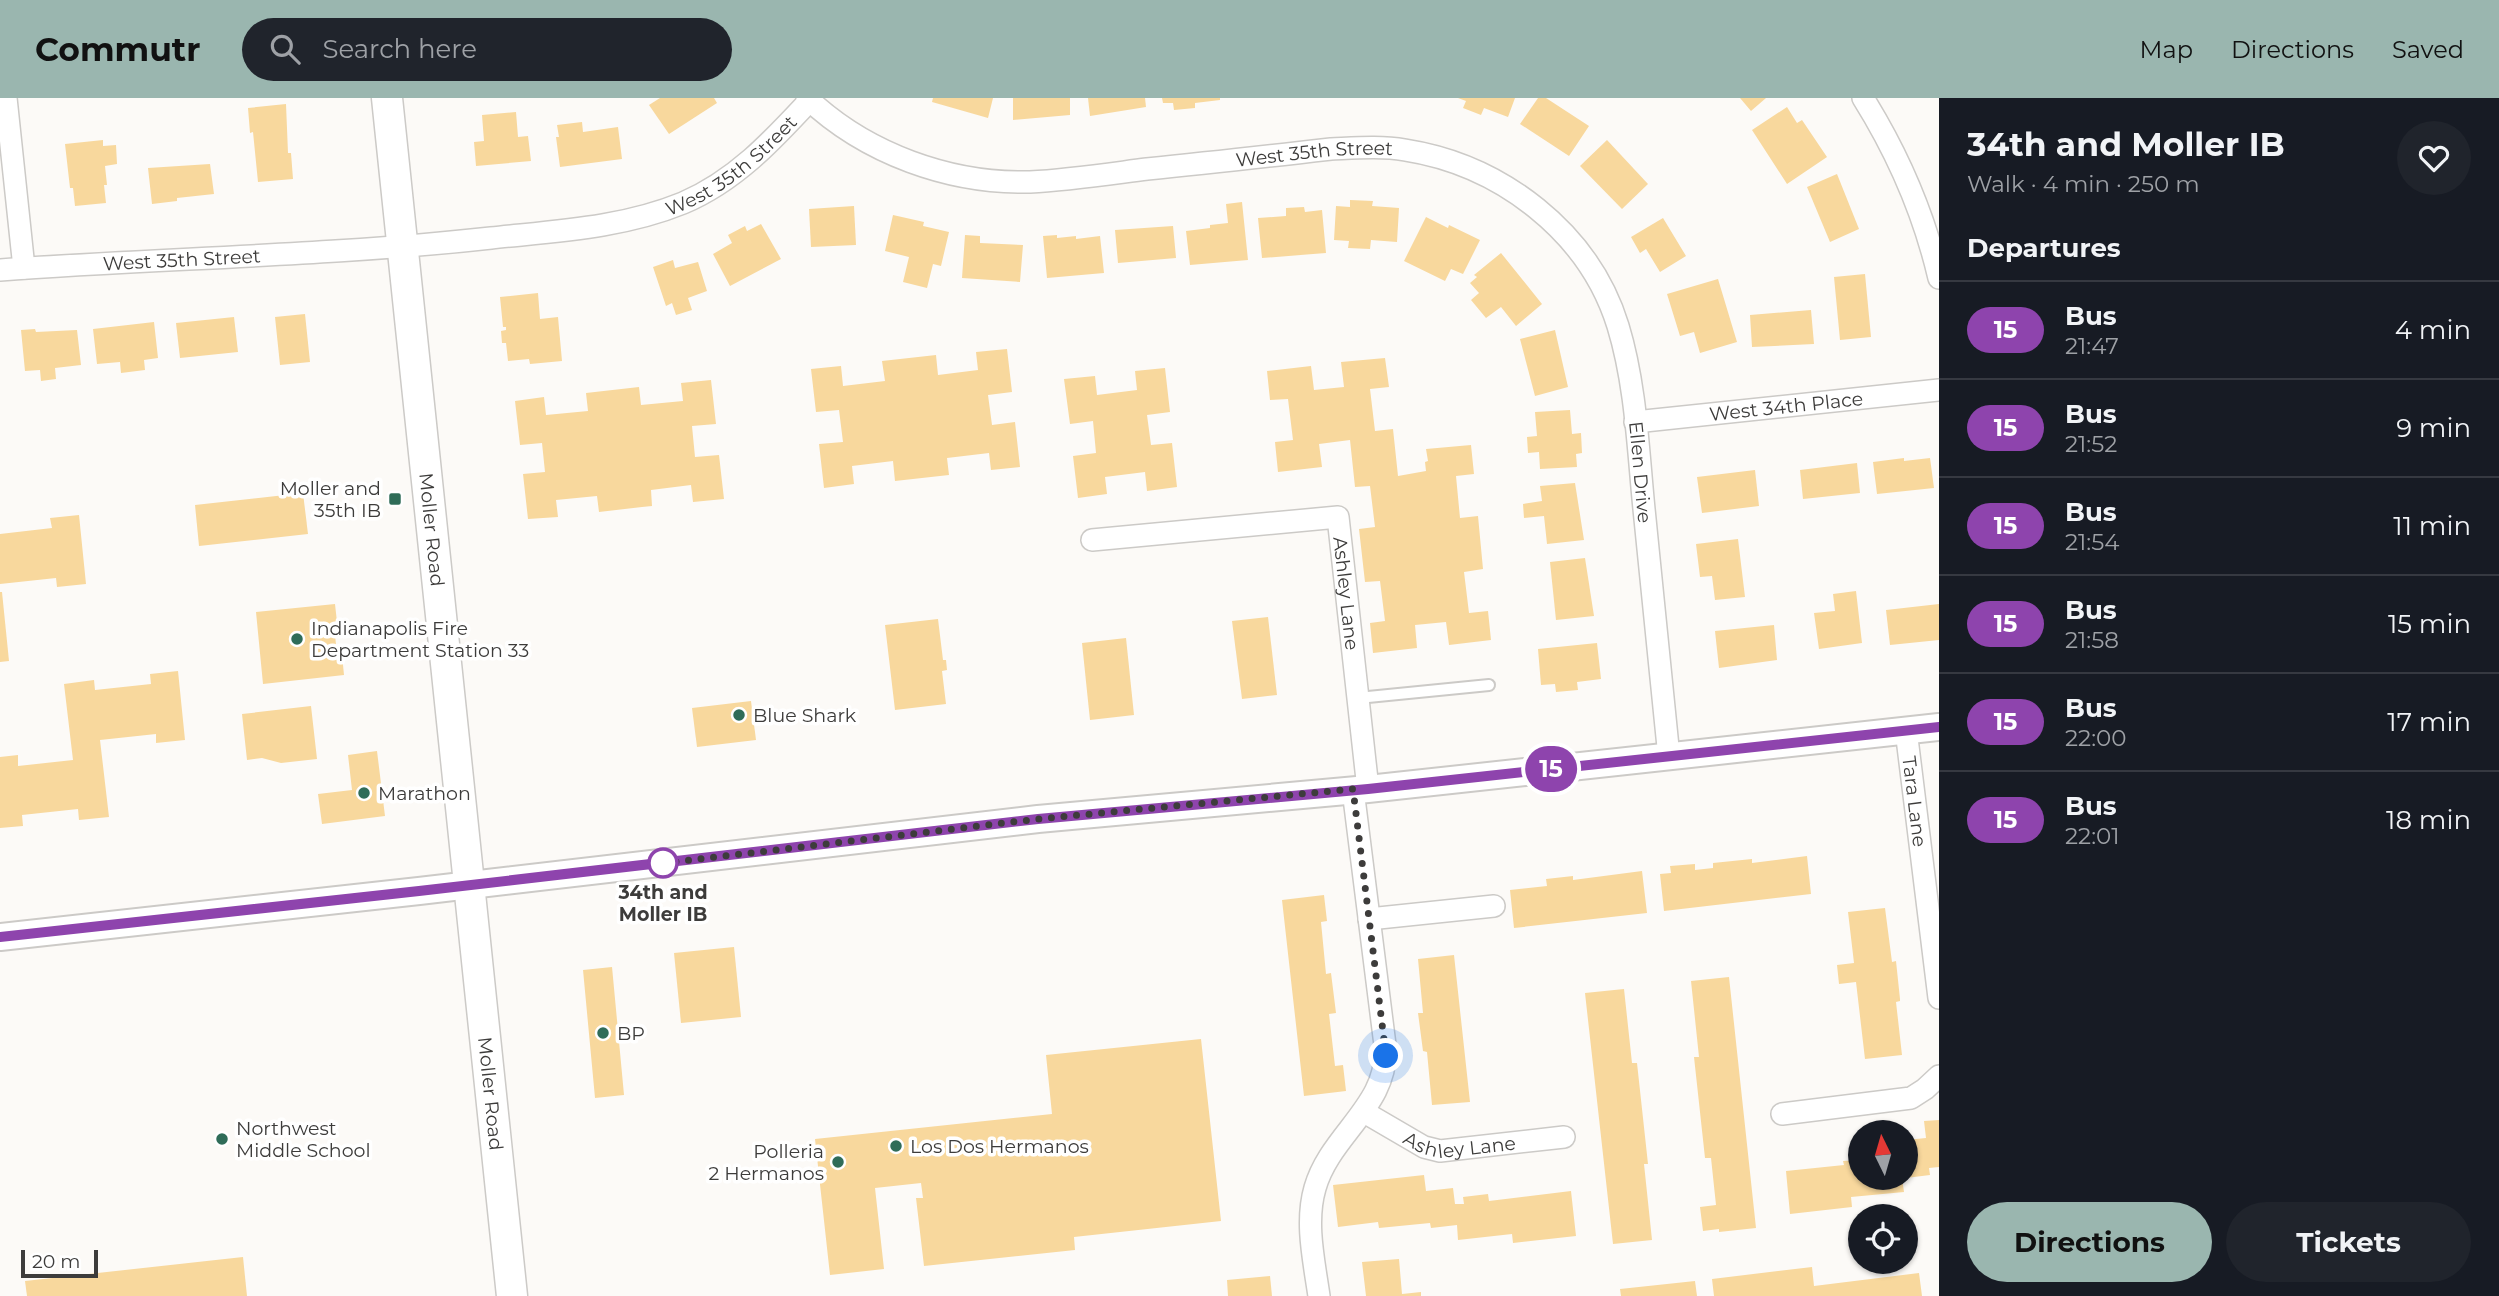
<!DOCTYPE html>
<meta charset="utf-8">
<style>
body{margin:0;font-family:Montserrat,sans-serif;background:#20242c;color:#f1f3f6;height:100vh;display:flex;flex-direction:column;font-size:26px;white-space:nowrap}
*{box-sizing:border-box;margin:0}
p{font-size:23px;color:#9ea1a6}
.icon{flex:none;width:38px;height:38px;fill:none;stroke:currentColor;stroke-width:2;stroke-linecap:round;stroke-linejoin:round}
.map{position:relative;flex:1;overflow:hidden}
.sheet{display:flex;flex-direction:column;background:#171b24;width:560px}
.sheet>*{flex:none}
.badge{padding:0 14px;border-radius:23px;font-size:24px;line-height:46px}
.needle{width:46px;rotate:355deg}
.fabs{position:absolute;left:1848px;top:1022px;display:grid;gap:14px}
.fabs a{display:grid;place-items:center;width:70px;height:70px;border-radius:50%;background:#171b24;box-shadow:0 2px 5px #0004;font-size:35px}
.scale{position:absolute;left:21px;bottom:18px;width:77px;box-sizing:border-box;padding-left:7px;border:4px solid #3d3c3b;border-top:0;font-size:19px;line-height:24px;white-space:nowrap;color:#3d3c3b;-webkit-text-stroke:5px #fff;paint-order:stroke}
.you{position:absolute;width:35px;height:35px;margin:-18px;border:5px solid #fff;border-radius:50%;background:#1a73e8;box-shadow:0 0 0 10px #1a73e833}
.map>.badge{position:absolute;translate:-50% -50%;box-shadow:0 0 0 4px #fff}
h2{padding:0 28px;font-size:26px;line-height:63px}
.round{display:grid;place-items:center;flex:none;width:74px;height:74px;border-radius:37px;background:#20242c}
.overview{display:flex;align-items:center;justify-content:space-between;height:119px;padding:0 28px}
h1{font-size:33px;font-weight:700;line-height:52px}
.action{display:flex;gap:14px;margin-top:auto;padding:14px 28px}
.action a{flex:1;height:80px;border-radius:42px;background:#9ab6af;color:#111;font-size:28px;font-weight:700;line-height:80px;text-align:center}
.action a+a{background:#20242c;color:#f1f3f6}
ul{padding:0;list-style:none}
li{display:flex;align-items:center;gap:21px;height:98px;padding:0 28px;border-top:2px solid #363941}
li div{flex:1}
li b{display:block;font-size:26px}
li em{font-style:normal}
li .badge{min-width:77px;font-weight:700;text-align:center}
header{display:flex;align-items:center;gap:42px;box-sizing:border-box;height:98px;padding:0 35px;background:#9ab6af;color:#111}
header strong{font-size:33px}
nav{display:flex;gap:38px;margin-inline-start:auto;font-size:24px}
.search{width:490px;height:63px;background:#20242c;display:flex;align-items:center;gap:18px;box-sizing:border-box;padding:0 24px;border-radius:38px;color:#9ea1a6;font-size:26px}
main{display:flex;flex:1;min-height:0}
.map>svg:first-child{display:block}
.building{fill:#f8d89d}
.lines{fill:none;stroke-linecap:round;stroke-linejoin:round}
.service-casing{stroke:#cccac7;stroke-width:14}
.minor-casing{stroke:#cccac7;stroke-width:24}
.tertiary-casing{stroke:#cccac7;stroke-width:30}
.secondary-casing{stroke:#cccac7;stroke-width:33}
.service{stroke:#fff;stroke-width:10}
.minor{stroke:#fff;stroke-width:21}
.tertiary{stroke:#fff;stroke-width:26}
.secondary{stroke:#fff;stroke-width:30}
.line-casing{stroke:#fff;stroke-width:16}
.line{stroke:#8e44ad;stroke-width:10}
.walk{stroke:#3d3c3b;stroke-width:7;stroke-dasharray:0 12.6}
.poi-dot{fill:#2f6c58;stroke:#fff;stroke-width:2.5}
.stop-dot{fill:#fff;stroke:#8e44ad;stroke-width:3.5}
.labels{text-anchor:middle;dominant-baseline:central;stroke-width:7;stroke-linejoin:round;paint-order:stroke}
.street-label{font-size:19px;fill:#3d3c3b;stroke:#fff}
.poi-label{font-size:19px;fill:#3d3c3b;stroke:#fff;text-anchor:start}
.stop-label{font-size:19px;font-weight:bold;fill:#3d3c3b;stroke:#fff}
</style>
<header>
<strong>Commutr</strong>
<div class="search"><svg class="icon" aria-label="search" viewBox="0 0 24 24"><circle cx="10" cy="10" r="6"/><path d="M15 15l6 6"/></svg>Search here</div>
<nav><a>Map</a><a>Directions</a><a>Saved</a></nav>
</header>
<main>
<div class="map">
<svg width="1939" height="1198" viewBox="0 0 1939 1198">
<rect width="100%" height="100%" fill="#fcfaf7"/>
<g class="building">
<polygon points="660,0 714,0 717,5 669,36 649,7"/>
<polygon points="933,0 993,0 988,20 932,4"/>
<polygon points="1013,0 1070,0 1070,17 1013,22"/>
<polygon points="1088,0 1145,0 1146,9 1090,18"/>
<polygon points="1162,0 1220,0 1220,2 1195,5 1195,10 1174,12 1173,5 1163,5"/>
<polygon points="1458,0 1515,0 1508,19 1484,10 1481,17 1463,10 1466,3"/>
<polygon points="1538,0 1546,0 1589,28 1569,58 1520,26"/>
<polygon points="1740,0 1766,0 1751,13"/>
<polygon points="286,6 288,55 291,55 293,81 258,84 253,34 250,35 248,10"/>
<polygon points="1787,9 1797,25 1802,22 1827,59 1787,86 1752,32"/>
<polygon points="516,14 518,39 528,38 531,63 476,68 474,44 484,43 482,17"/>
<polygon points="582,24 583,34 618,29 622,61 560,69 556,39 559,39 557,27"/>
<polygon points="103,42 103,48 116,47 117,66 105,68 107,87 104,87 106,105 75,108 73,90 70,90 65,46"/>
<polygon points="1607,42 1648,86 1622,111 1580,68"/>
<polygon points="210,66 214,96 177,100 177,103 152,106 148,70"/>
<polygon points="1837,76 1859,131 1830,144 1807,89"/>
<polygon points="1350,102 1373,103 1372,108 1399,110 1397,144 1371,142 1370,151 1348,150 1349,143 1334,142 1336,108 1350,109"/>
<polygon points="1242,104 1248,162 1190,167 1186,133 1210,130 1210,127 1228,125 1226,106"/>
<polygon points="854,108 856,147 811,149 809,111"/>
<polygon points="1304,109 1305,114 1322,112 1326,155 1262,160 1258,120 1286,118 1286,110"/>
<polygon points="893,117 924,124 923,128 949,134 941,168 933,166 927,190 903,184 909,159 885,153"/>
<polygon points="1426,119 1448,130 1449,127 1480,142 1463,176 1451,171 1445,183 1404,163"/>
<polygon points="1663,120 1686,158 1660,174 1646,151 1640,155 1631,139"/>
<polygon points="761,126 781,161 730,188 713,156 732,145 728,137 745,128 747,133"/>
<polygon points="1173,128 1176,160 1118,165 1115,132"/>
<polygon points="965,137 980,138 980,145 1023,147 1020,184 962,180"/>
<polygon points="1057,137 1057,140 1076,138 1076,141 1100,138 1104,175 1047,180 1043,138"/>
<polygon points="1501,155 1542,206 1516,228 1501,209 1486,220 1471,202 1479,195 1470,185 1477,179 1474,177"/>
<polygon points="673,162 675,170 698,164 707,193 688,200 692,212 676,217 672,205 666,208 653,169"/>
<polygon points="1865,176 1871,239 1840,242 1834,179"/>
<polygon points="1718,181 1737,244 1700,255 1694,234 1680,238 1667,196"/>
<polygon points="538,195 540,221 558,219 562,263 530,266 529,261 508,263 506,245 502,245 501,233 506,232 506,229 503,229 500,199"/>
<polygon points="1811,212 1814,246 1752,249 1750,217"/>
<polygon points="305,216 310,264 280,267 275,219"/>
<polygon points="234,219 238,254 180,260 176,225"/>
<polygon points="154,224 158,260 144,262 145,272 121,275 120,264 97,266 93,231"/>
<polygon points="35,231 36,234 77,232 81,267 55,270 56,281 41,283 40,272 25,273 21,232"/>
<polygon points="1555,232 1568,289 1535,298 1520,241"/>
<polygon points="1007,251 1012,294 988,297 992,327 1015,324 1020,369 991,372 989,355 947,360 949,377 895,383 893,363 852,368 854,386 824,390 819,346 843,344 839,312 816,314 811,271 841,268 843,288 885,283 882,263 936,257 938,277 978,272 976,254"/>
<polygon points="1385,260 1389,289 1370,291 1375,333 1393,331 1398,378 1426,373 1425,364 1428,363 1426,351 1471,347 1474,376 1456,378 1460,420 1478,418 1483,471 1464,474 1469,515 1488,513 1491,542 1449,547 1446,524 1415,527 1417,550 1373,555 1370,525 1385,523 1380,483 1365,484 1359,431 1375,429 1370,388 1355,389 1350,342 1319,346 1322,369 1278,374 1275,344 1293,342 1288,301 1270,302 1267,273 1311,268 1314,292 1344,289 1341,264"/>
<polygon points="1165,270 1170,314 1147,317 1151,347 1172,345 1177,389 1147,393 1145,374 1105,379 1107,396 1078,400 1073,358 1096,355 1093,323 1070,326 1064,281 1095,278 1097,297 1137,292 1135,273"/>
<polygon points="711,282 716,326 692,328 695,359 719,357 724,401 693,404 691,387 651,392 652,408 642,409 599,414 597,398 556,402 558,419 528,421 523,376 545,374 542,345 520,347 515,303 544,299 546,317 588,313 586,295 639,289 641,307 683,303 681,285"/>
<polygon points="1570,312 1572,336 1581,335 1582,355 1576,356 1577,369 1540,371 1539,354 1528,355 1527,339 1537,338 1535,314"/>
<polygon points="1904,360 1904,363 1930,360 1934,390 1877,396 1873,364"/>
<polygon points="1857,365 1860,395 1803,401 1800,372"/>
<polygon points="1755,372 1759,408 1702,415 1697,379"/>
<polygon points="1575,385 1584,442 1547,446 1544,418 1524,420 1523,406 1542,403 1540,388"/>
<polygon points="303,395 308,436 199,448 195,407"/>
<polygon points="79,417 86,486 57,489 56,480 0,486 0,436 52,430 50,420"/>
<polygon points="1738,441 1745,499 1715,502 1712,478 1700,479 1696,446"/>
<polygon points="1585,460 1594,518 1556,522 1550,464"/>
<polygon points="1856,493 1862,545 1819,551 1814,515 1835,513 1833,496"/>
<polygon points="0,494 2,494 9,563 0,564"/>
<polygon points="335,506 337,524 334,525 337,558 342,557 344,577 263,586 256,514"/>
<polygon points="1939,506 1939,542 1890,547 1886,512"/>
<polygon points="1268,519 1277,597 1242,601 1232,523"/>
<polygon points="938,521 943,562 946,562 947,572 942,573 946,606 895,612 885,527"/>
<polygon points="1774,527 1777,562 1719,570 1715,533"/>
<polygon points="1126,540 1134,617 1090,622 1082,545"/>
<polygon points="1597,545 1601,581 1577,584 1578,592 1556,594 1555,586 1541,587 1538,551"/>
<polygon points="178,573 185,642 156,645 156,636 100,642 109,719 79,722 78,711 22,717 23,728 0,730 0,659 18,657 18,668 73,662 64,586 94,582 95,592 151,586 150,576"/>
<polygon points="751,603 756,642 697,649 692,610"/>
<polygon points="311,608 317,661 281,665 262,660 247,662 242,616"/>
<polygon points="377,653 385,718 322,726 318,696 352,692 348,657"/>
<polygon points="1807,758 1811,796 1664,813 1660,776 1671,775 1670,768 1695,766 1695,772 1713,770 1713,765 1752,761 1752,765"/>
<polygon points="1642,773 1647,815 1514,830 1510,792 1547,788 1546,781 1573,778 1573,782"/>
<polygon points="1324,797 1327,823 1321,824 1326,876 1331,875 1336,915 1329,916 1335,968 1343,967 1346,993 1304,998 1282,802"/>
<polygon points="1885,810 1892,864 1896,863 1900,901 1900,903 1896,904 1902,957 1865,961 1856,884 1839,886 1837,867 1854,865 1848,814"/>
<polygon points="734,849 741,919 681,925 674,855"/>
<polygon points="1454,857 1470,1004 1432,1007 1427,954 1423,953 1418,915 1423,915 1418,861"/>
<polygon points="612,869 624,997 595,1000 583,872"/>
<polygon points="1729,879 1756,1130 1719,1134 1719,1131 1703,1133 1700,1109 1716,1107 1711,1060 1705,1060 1694,959 1699,959 1691,883"/>
<polygon points="1624,891 1632,965 1637,965 1648,1066 1644,1066 1652,1142 1613,1146 1585,895"/>
<polygon points="1201,941 1221,1123 1074,1139 1075,1152 924,1168 916,1100 923,1100 921,1085 875,1090 884,1171 830,1177 815,1041 1052,1016 1046,957"/>
<polygon points="1939,1022 1939,1069 1929,1070 1930,1077 1906,1080 1906,1042 1926,1040 1924,1023"/>
<polygon points="1860,1062 1860,1080 1902,1080 1904,1094 1851,1099 1852,1109 1790,1116 1786,1073 1844,1067 1843,1063"/>
<polygon points="1424,1077 1426,1093 1453,1090 1455,1106 1464,1106 1463,1099 1488,1096 1489,1103 1571,1093 1576,1138 1513,1145 1512,1136 1458,1142 1457,1127 1431,1130 1430,1125 1379,1130 1378,1124 1338,1129 1333,1087"/>
<polygon points="243,1159 247,1198 27,1198 25,1183"/>
<polygon points="1399,1161 1402,1196 1421,1194 1421,1198 1366,1198 1362,1164"/>
<polygon points="1812,1169 1814,1188 1919,1175 1922,1198 1714,1198 1712,1181"/>
<polygon points="1270,1178 1272,1198 1228,1198 1227,1182"/>
<polygon points="1695,1183 1697,1198 1621,1198 1620,1191"/>
</g>
<g class="lines">
<defs>
<polyline id="service" points="1358,600 1489,587"/>
<g id="minor">
<polyline points="6,0 24,170"/>
<path id="s1" d="M807 0C866 56 950 86 1030 84 1069 82 1108 76 1147 71 1208 65 1270 58 1331 51 1356 50 1381 48 1405 52 1501 67 1589 134 1618 228 1636 287 1638 351 1644 411 1652 494 1661 576 1669 659"/>
<path d="M1863 0C1898 56 1924 116 1939 180"/>
<path id="s2" d="M0 172C164 160 328 158 491 140 556 133 622 130 683 105 735 83 772 43 810 2"/>
<path id="s3" d="M1635 324 1939 292"/>
<path id="s4" d="M1092 442 1338 419 1368 691"/>
<path id="s5" d="M1906 632 1939 900"/>
<polyline points="1369,821 1494,808"/>
<path id="s6" d="M1364 1014 1424 1049 1440 1053 1564 1039"/>
<polyline points="1782,1016 1911,1000 1925,991 1939,978"/>
<path d="M1319 1198C1314 1163 1305 1124 1315 1090 1330 1036 1390 1007 1385 947L1353 692"/>
</g>
<polyline id="tertiary" points="0,839 419,793 1038,721 1368,691 1939,629"/>
<g id="secondary">
<path id="s7" d="M387 0 512 1198"/>
</g>
</defs>
<use href="#service" class="service-casing"/>
<use href="#minor" class="minor-casing"/>
<use href="#tertiary" class="tertiary-casing"/>
<use href="#secondary" class="secondary-casing"/>
<use href="#service" class="service"/>
<use href="#minor" class="minor"/>
<use href="#tertiary" class="tertiary"/>
<use href="#secondary" class="secondary"/>
</g>
<g class="lines">
<defs>
<polyline id="line" points="0,839 419,793 1038,721 1368,691 1939,629"/>
</defs>
<use href="#line" class="line-casing"/>
<use href="#line" class="line"/>
<polyline class="walk" points="663,765 657,766 1038,721 1353,691 1386,958"/>
</g>
<g class="poi-dot">
<rect x="388" y="394" width="14" height="14" rx="3.5"/>
<circle cx="297" cy="541" r="7"/>
<circle cx="739" cy="617" r="7"/>
<circle cx="364" cy="695" r="7"/>
<circle cx="603" cy="935" r="7"/>
<circle cx="222" cy="1041" r="7"/>
<circle cx="896" cy="1048" r="7"/>
<circle cx="838" cy="1064" r="7"/>
</g>
<circle class="stop-dot" cx="663" cy="765" r="14"/>
<g class="labels">
<g class="street-label">
<text stroke="none"><textPath href="#s1" startOffset="530">West 35th Street</textPath></text>
<text stroke="none"><textPath href="#s2" startOffset="749">West 35th Street</textPath></text>
<text stroke="none"><textPath href="#s2" startOffset="182">West 35th Street</textPath></text>
<text stroke="none"><textPath href="#s3" startOffset="152">West 34th Place</textPath></text>
<text stroke="none"><textPath href="#s1" startOffset="1060">Ellen Drive</textPath></text>
<text stroke="none"><textPath href="#s7" startOffset="434">Moller Road</textPath></text>
<text stroke="none"><textPath href="#s4" startOffset="324">Ashley Lane</textPath></text>
<text stroke="none"><textPath href="#s5" startOffset="72">Tara Lane</textPath></text>
<text stroke="none"><textPath href="#s7" startOffset="1001">Moller Road</textPath></text>
<text stroke="none"><textPath href="#s6" startOffset="105">Ashley Lane</textPath></text>
</g>
<g class="poi-label">
<text x="381" y="390" text-anchor="end">Moller and<tspan x="381" dy="22">35th IB</tspan></text>
<text x="311" y="530">Indianapolis Fire<tspan x="311" dy="22">Department Station 33</tspan></text>
<text x="753" y="617">Blue Shark</text>
<text x="378" y="695">Marathon</text>
<text x="617" y="935">BP</text>
<text x="236" y="1030">Northwest<tspan x="236" dy="22">Middle School</tspan></text>
<text x="910" y="1048">Los Dos Hermanos</text>
<text x="824" y="1053" text-anchor="end">Polleria<tspan x="824" dy="22">2 Hermanos</tspan></text>
</g>
<g class="stop-label">
<text x="663" y="794">34th and<tspan x="663" dy="22">Moller IB</tspan></text>
</g>
</g>
</svg>
<div class="fabs">
<a><svg class="needle" viewBox="-14 -14 28 28"><path d="M0-13l5 13h-10z" fill="#e53935"/><path d="M0 13l5-13h-10z" fill="#9ea1a6"/></svg></a>
<a><svg class="icon" aria-label="locate" viewBox="0 0 24 24"><circle cx="12" cy="12" r="6"/><path d="M12 2v4M12 18v4M2 12h4M18 12h4"/></svg></a>
</div>
<div class="scale">20 m</div>
<div class="you" style="left:1386px;top:958px"></div>
<b class="badge" style="left:1551px;top:671px;background:#8e44ad;color:#fff">15</b>
</div>
<section class="sheet">
<div class="overview"><div><h1>34th and Moller IB</h1><p>Walk · 4 min · 250 m</p></div><a class="round"><svg class="icon" aria-label="heart" viewBox="0 0 24 24"><path d="M12 20l-8-8c-3-5 5-10 8-4 3-6 11-1 8 4z"/></svg></a></div>
<h2>Departures</h2>
<ul>
<li><span class="badge" style="background:#8e44ad;color:#fff">15</span><div><b>Bus</b><p>21:47</p></div><em>4 min</em></li>
<li><span class="badge" style="background:#8e44ad;color:#fff">15</span><div><b>Bus</b><p>21:52</p></div><em>9 min</em></li>
<li><span class="badge" style="background:#8e44ad;color:#fff">15</span><div><b>Bus</b><p>21:54</p></div><em>11 min</em></li>
<li><span class="badge" style="background:#8e44ad;color:#fff">15</span><div><b>Bus</b><p>21:58</p></div><em>15 min</em></li>
<li><span class="badge" style="background:#8e44ad;color:#fff">15</span><div><b>Bus</b><p>22:00</p></div><em>17 min</em></li>
<li><span class="badge" style="background:#8e44ad;color:#fff">15</span><div><b>Bus</b><p>22:01</p></div><em>18 min</em></li>
</ul>
<div class="action"><a>Directions</a><a>Tickets</a></div>
</section>
</main>
